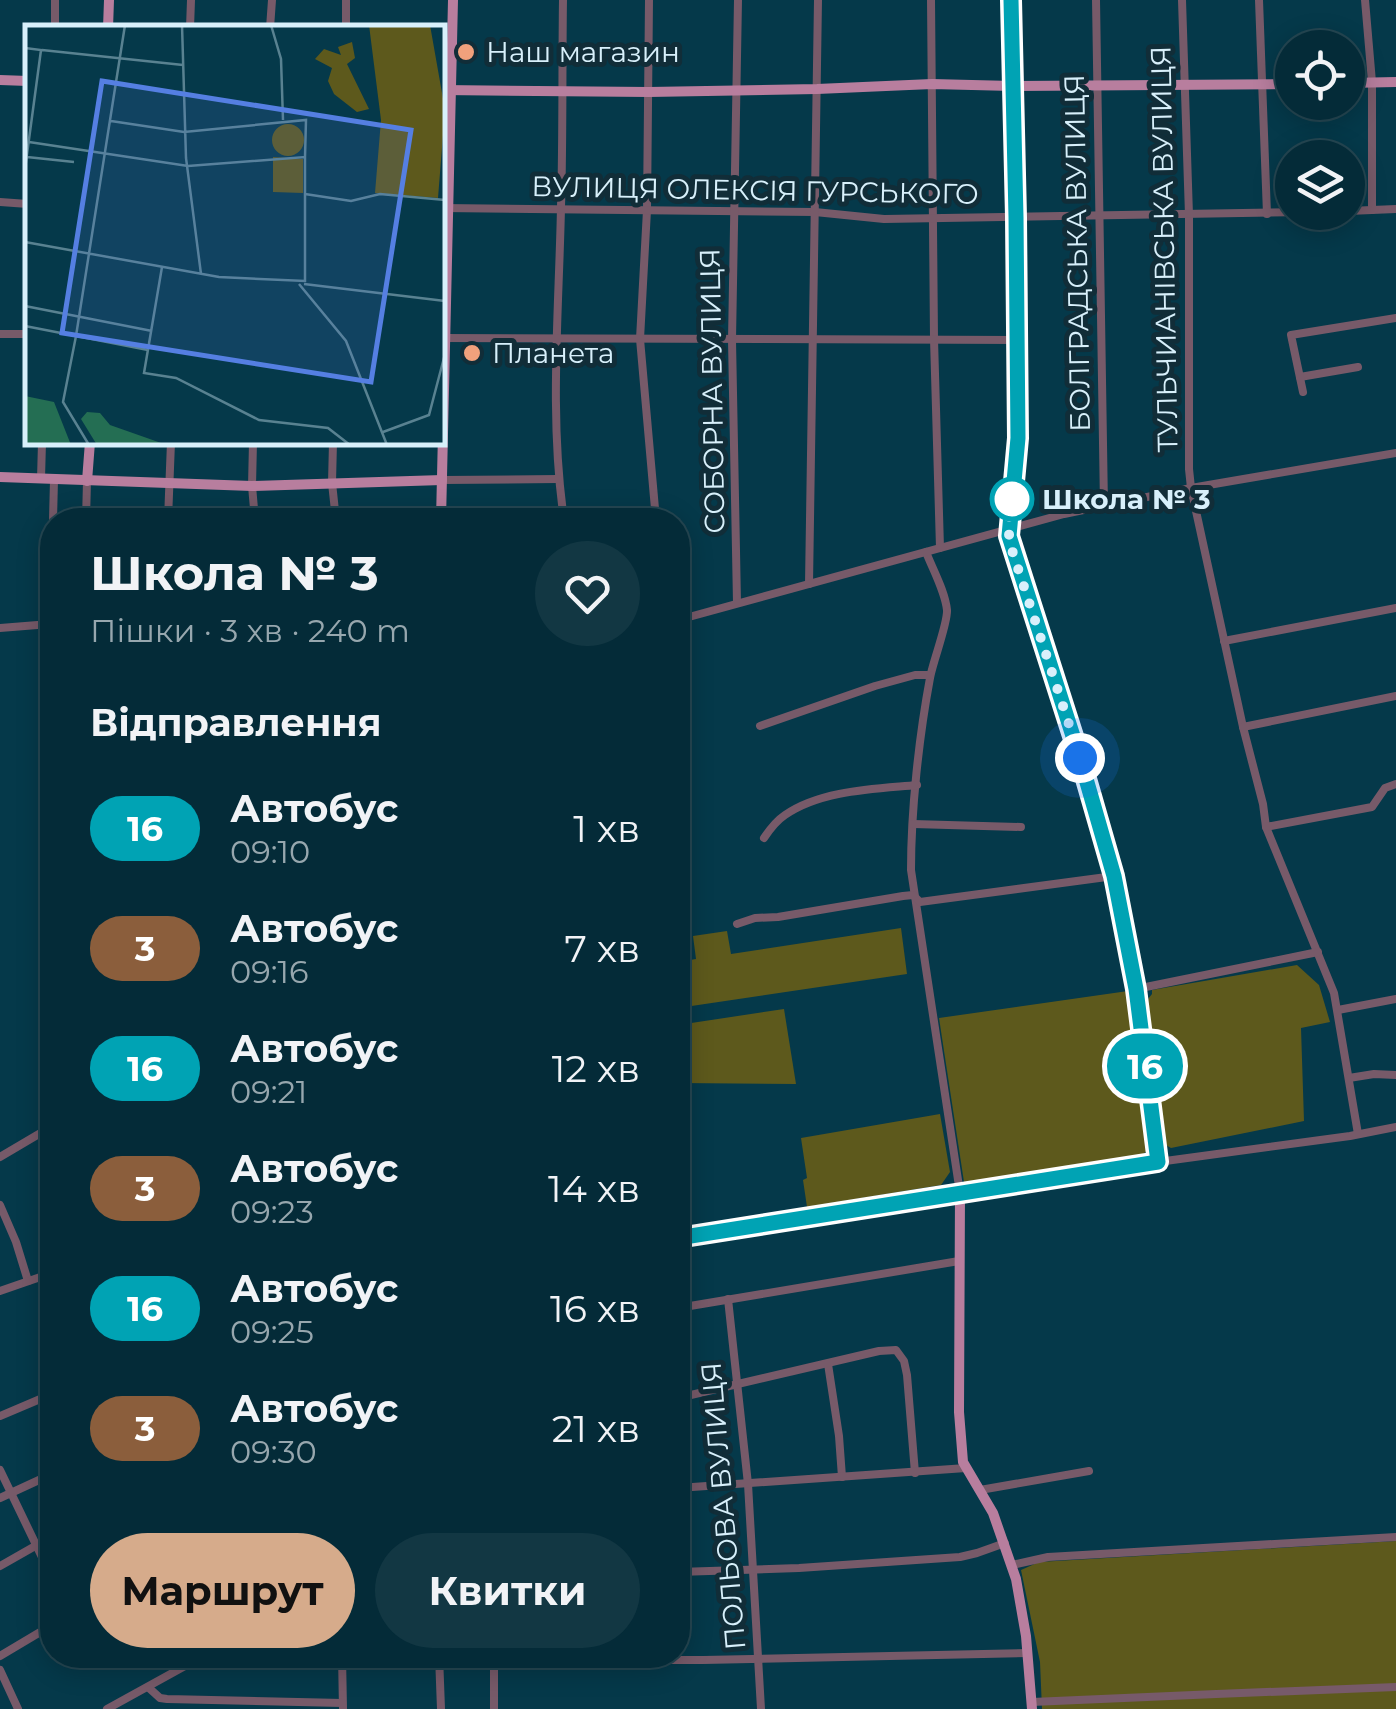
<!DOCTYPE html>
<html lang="uk">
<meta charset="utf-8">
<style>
body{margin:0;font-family:Montserrat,sans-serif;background:#123743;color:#f1f3f6;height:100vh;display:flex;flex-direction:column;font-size:38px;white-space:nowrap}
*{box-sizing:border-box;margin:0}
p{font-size:32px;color:#97a7ae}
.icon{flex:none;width:55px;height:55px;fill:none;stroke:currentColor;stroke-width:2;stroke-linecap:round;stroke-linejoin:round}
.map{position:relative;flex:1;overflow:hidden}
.drawer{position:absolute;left:40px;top:508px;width:650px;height:1160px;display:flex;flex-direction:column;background:#042b38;border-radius:40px;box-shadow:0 5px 25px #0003,0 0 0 2px #254753}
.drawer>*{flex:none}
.badge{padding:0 20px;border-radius:32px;font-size:35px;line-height:65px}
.controls{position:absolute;left:1275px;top:30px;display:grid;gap:20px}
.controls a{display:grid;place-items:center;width:90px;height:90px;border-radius:50%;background:#042b38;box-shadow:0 5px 25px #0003,0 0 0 2px #254753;font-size:50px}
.you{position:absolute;width:50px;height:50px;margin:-25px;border:8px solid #fff;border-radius:50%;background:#1a73e8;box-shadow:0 0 0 15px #1a73e833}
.map>.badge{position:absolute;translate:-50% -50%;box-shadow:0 0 0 5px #fff}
h2{padding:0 50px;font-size:38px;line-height:90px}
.round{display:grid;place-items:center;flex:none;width:105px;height:105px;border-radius:52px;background:#123743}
.overview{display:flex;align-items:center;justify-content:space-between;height:170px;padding:0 50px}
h1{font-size:48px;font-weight:700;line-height:75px}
.button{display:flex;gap:20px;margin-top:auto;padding:20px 50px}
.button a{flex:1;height:115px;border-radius:60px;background:#d6ab8b;color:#111;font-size:40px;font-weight:700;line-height:115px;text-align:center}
.button a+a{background:#123743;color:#f1f3f6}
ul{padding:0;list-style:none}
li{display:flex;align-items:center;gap:30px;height:120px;padding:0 50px}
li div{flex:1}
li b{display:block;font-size:38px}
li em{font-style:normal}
li .badge{min-width:110px;font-weight:700;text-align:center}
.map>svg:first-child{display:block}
.green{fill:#5d591c}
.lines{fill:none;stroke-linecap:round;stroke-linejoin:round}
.minor{stroke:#775a69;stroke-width:8}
.major{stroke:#b87e9e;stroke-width:10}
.line-casing{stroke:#fff;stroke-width:22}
.line{stroke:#00a3b4;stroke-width:15}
.walk{stroke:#d8f0fb;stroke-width:10;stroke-dasharray:0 18}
.poi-dot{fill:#f1a17c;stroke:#112d38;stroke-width:4}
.stop-dot{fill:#fff;stroke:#00a3b4;stroke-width:5}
.labels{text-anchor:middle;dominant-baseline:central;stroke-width:10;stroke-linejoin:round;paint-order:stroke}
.poi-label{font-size:28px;fill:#d8f0fb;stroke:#112d38;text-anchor:start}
.street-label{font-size:28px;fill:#d8f0fb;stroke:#112d38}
.stop-label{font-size:28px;font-weight:bold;fill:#d8f0fb;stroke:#112d38;text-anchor:start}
.inset-road{fill:none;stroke:#598291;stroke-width:2.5}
.view{fill:#557fe2;fill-opacity:0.15;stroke:#557fe2;stroke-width:5}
.inset-edge{fill:none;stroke:#d8f0fb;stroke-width:5}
</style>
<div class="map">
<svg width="1396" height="1709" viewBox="0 0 1396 1709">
<rect width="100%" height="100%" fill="#05394a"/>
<g class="green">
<polygon points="901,928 907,974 678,1008 678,962 696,959 693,936 727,931 731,954"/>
<polygon points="1297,965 1319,985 1330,1022 1301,1028 1304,1121 1171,1148 1164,1144 1148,999 1152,994 1152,990"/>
<polygon points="1128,991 1147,1151 1136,1159 964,1182 939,1018"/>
<polygon points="784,1009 796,1084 678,1083 678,1025"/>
<polygon points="940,1114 950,1172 941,1185 807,1207 803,1180 807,1178 801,1138"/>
<polygon points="1396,1541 1396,1709 1042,1709 1040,1662 1021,1570 1039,1562"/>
</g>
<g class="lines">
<g class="minor">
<path d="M563 0C562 69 563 138 561 207 559 311 549 416 564 520"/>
<polyline points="649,0 647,210 640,339 656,520"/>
<polyline points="931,0 934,339 940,548"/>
<polyline points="1096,0 1104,506"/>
<polyline points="1182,0 1189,215 1189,469 1191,488 1243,727 1263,804 1266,827 1334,993 1358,1134"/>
<polyline points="1259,0 1267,214"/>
<polyline points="1365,0 1372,82 1372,210"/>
<polyline points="55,28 55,0"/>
<polyline points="190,28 191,0"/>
<polyline points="270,28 272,0"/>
<polyline points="346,28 346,0"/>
<polyline points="0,202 28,204"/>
<polyline points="442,208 815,212 884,219 1306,212"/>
<polyline points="1348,211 1396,209"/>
<polyline points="0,334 28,334"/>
<polyline points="442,338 1017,340"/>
<polyline points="1300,377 1358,367"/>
<polyline points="1303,392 1291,335 1396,318"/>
<polyline points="253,442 252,486 255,520"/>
<polyline points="333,442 332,483 336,520"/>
<polyline points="41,479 42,442"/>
<polyline points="442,480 558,479"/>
<polyline points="53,520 54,480"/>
<polyline points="86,520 87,481"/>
<polyline points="168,520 171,442"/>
<path d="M926 552C933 570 945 591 947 610 948 623 933 661 930 678 919 737 911 810 911 870L960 1193"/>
<polyline points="809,584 818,0"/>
<polyline points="52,589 48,624 44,635 45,715 52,735"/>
<polyline points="737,603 732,340 738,0"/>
<polyline points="678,620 1064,514 1191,488 1396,453"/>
<polyline points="0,628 50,624"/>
<polyline points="1224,641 1396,608"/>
<polyline points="760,726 875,686 915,675 930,675"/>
<polyline points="1243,727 1396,696"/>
<polyline points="913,824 1021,827"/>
<polyline points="1266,827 1372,807 1385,788 1396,784"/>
<path d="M764 838C770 829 776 821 785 815 821 790 875 789 917 785"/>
<polyline points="737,924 755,918 778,917 903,896 913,895 920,902 1114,876"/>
<polyline points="1136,989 1318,952"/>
<polyline points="1338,1010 1396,999"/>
<polyline points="1349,1078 1374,1074 1396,1075"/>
<polyline points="0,1157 44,1131 52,1136"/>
<polyline points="1158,1162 1350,1136 1396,1127"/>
<polyline points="0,1205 16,1242 28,1281"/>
<polyline points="0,1291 52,1273"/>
<polyline points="728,1299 748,1484 761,1709"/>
<polyline points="678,1308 959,1261"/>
<polyline points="828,1364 839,1436 842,1477"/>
<polyline points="678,1398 879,1351 896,1350 904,1361 907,1375 915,1473"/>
<polyline points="0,1416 52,1394"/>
<polyline points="0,1470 52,1578"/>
<polyline points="678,1488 966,1468"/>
<polyline points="980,1490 1089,1471"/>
<polyline points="0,1498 52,1474"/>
<polyline points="1012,1565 1048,1557 1396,1537"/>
<polyline points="0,1566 37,1545"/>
<polyline points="678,1572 799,1568 960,1557 977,1553 1005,1543"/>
<polyline points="342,1655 343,1709"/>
<polyline points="439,1655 441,1709"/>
<polyline points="0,1656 52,1625"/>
<polyline points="494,1659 494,1709"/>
<polyline points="494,1660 703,1660 1027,1653"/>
<polyline points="0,1670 18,1709"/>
<polyline points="149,1688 160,1698 167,1699 342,1703"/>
<path d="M1032 1702C1153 1697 1275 1691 1396 1687"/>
<polyline points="107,1709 185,1666 213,1655"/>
</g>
<g class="major">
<polyline points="108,28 109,0"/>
<polyline points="0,80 28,81"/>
<polyline points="1348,83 1396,82"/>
<polyline points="442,90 649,92 817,89 932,84 1012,86 1292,84"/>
<polyline points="0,477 252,486 442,480"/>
<polyline points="87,481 90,442"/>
<polyline points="441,520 453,0"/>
<polyline points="960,1193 959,1412 963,1462 993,1513 1016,1579 1026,1636 1032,1709"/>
<polyline points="678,1238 936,1195 1158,1162 1136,989 1114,876 1080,758 1009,536 1017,437 1016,217 1010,0"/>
</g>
</g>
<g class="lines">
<defs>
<polyline id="line" points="678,1238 1158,1162 1136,989 1114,876 1080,758 1009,536 1018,438 1016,217 1011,0"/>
</defs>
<use href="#line" class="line-casing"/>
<use href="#line" class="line"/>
<polyline class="walk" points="1012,499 1008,524 1010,544 1080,758"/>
</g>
<g class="poi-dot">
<circle cx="466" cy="52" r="10"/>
<circle cx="472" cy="353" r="10"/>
</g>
<circle class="stop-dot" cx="1012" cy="499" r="20"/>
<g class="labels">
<g class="poi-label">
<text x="486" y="52">Наш магазин</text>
<text x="492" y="353">Планета</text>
</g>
<g class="street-label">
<text transform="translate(755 190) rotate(1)">ВУЛИЦЯ ОЛЕКСІЯ ГУРСЬКОГО</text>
<text transform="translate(1164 249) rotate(-91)">ТУЛЬЧИАНІВСЬКА ВУЛИЦЯ</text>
<text transform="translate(1077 253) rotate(-91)">БОЛГРАДСЬКА ВУЛИЦЯ</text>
<text transform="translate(712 391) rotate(-91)">СОБОРНА ВУЛИЦЯ</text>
<text transform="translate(723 1506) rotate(-95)">ПОЛЬОВА ВУЛИЦЯ</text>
</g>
<g class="stop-label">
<text x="1042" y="499">Школа № 3</text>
</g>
</g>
<g transform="translate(25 25)">
<rect width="420" height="420" fill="#05394a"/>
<path d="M344 0H405L420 85 413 173 350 168 356 95ZM327 17 330 33 322 39 344 84 332 87 309 69 303 56 307 43 290 34 299 24 316 30 313 22ZM247 115a16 16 0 1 1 32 0a16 16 0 1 1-32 0ZM248 132 278 134V168L248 167Z" fill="#5d591c"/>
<path d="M0 371 29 377 46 420H0ZM62 387 75 388 85 400 139 419 72 420 56 394Z" fill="#246e53"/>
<path class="inset-road" d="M157 0 161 133 176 249M246 0 256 34 258 95M0 23 16 25 0 144M17 25 158 40M86 96 159 107 281 95 280 132M2 132 49 137M280 169 326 176 355 169 420 175M0 217 194 252 280 256V132L163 141 4 117M137 242 119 348 151 353 234 395 303 403 325 420M274 259 321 316 362 420M279 259 420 276M0 281 127 306M0 301 123 325M51 311 38 377 64 420M51 311 100 0M358 407 404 390 420 329"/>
<path class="view" d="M77 56 386 105 346 357 37 308Z"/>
<rect width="420" height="420" class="inset-edge"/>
</g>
</svg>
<div class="controls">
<a><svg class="icon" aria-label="locate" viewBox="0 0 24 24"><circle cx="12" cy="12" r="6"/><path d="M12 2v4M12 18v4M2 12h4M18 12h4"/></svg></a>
<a><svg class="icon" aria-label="layers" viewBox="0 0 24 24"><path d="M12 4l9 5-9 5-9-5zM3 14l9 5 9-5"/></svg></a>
</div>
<div class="you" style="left:1080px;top:758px"></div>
<b class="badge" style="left:1145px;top:1066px;background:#00a3b4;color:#fff">16</b>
<section class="drawer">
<div class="overview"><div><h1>Школа № 3</h1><p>Пішки · 3 хв · 240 m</p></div><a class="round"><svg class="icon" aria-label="heart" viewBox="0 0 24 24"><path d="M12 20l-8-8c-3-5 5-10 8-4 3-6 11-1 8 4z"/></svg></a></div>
<h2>Відправлення</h2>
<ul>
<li><span class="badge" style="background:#00a3b4;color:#fff">16</span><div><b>Автобус</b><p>09:10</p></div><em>1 хв</em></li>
<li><span class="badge" style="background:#8b5e3c;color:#fff">3</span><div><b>Автобус</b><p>09:16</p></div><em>7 хв</em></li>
<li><span class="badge" style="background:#00a3b4;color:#fff">16</span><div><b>Автобус</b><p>09:21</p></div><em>12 хв</em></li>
<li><span class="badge" style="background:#8b5e3c;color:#fff">3</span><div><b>Автобус</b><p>09:23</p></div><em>14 хв</em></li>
<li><span class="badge" style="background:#00a3b4;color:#fff">16</span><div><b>Автобус</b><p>09:25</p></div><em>16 хв</em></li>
<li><span class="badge" style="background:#8b5e3c;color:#fff">3</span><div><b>Автобус</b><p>09:30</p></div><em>21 хв</em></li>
</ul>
<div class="button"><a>Маршрут</a><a>Квитки</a></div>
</section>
</div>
